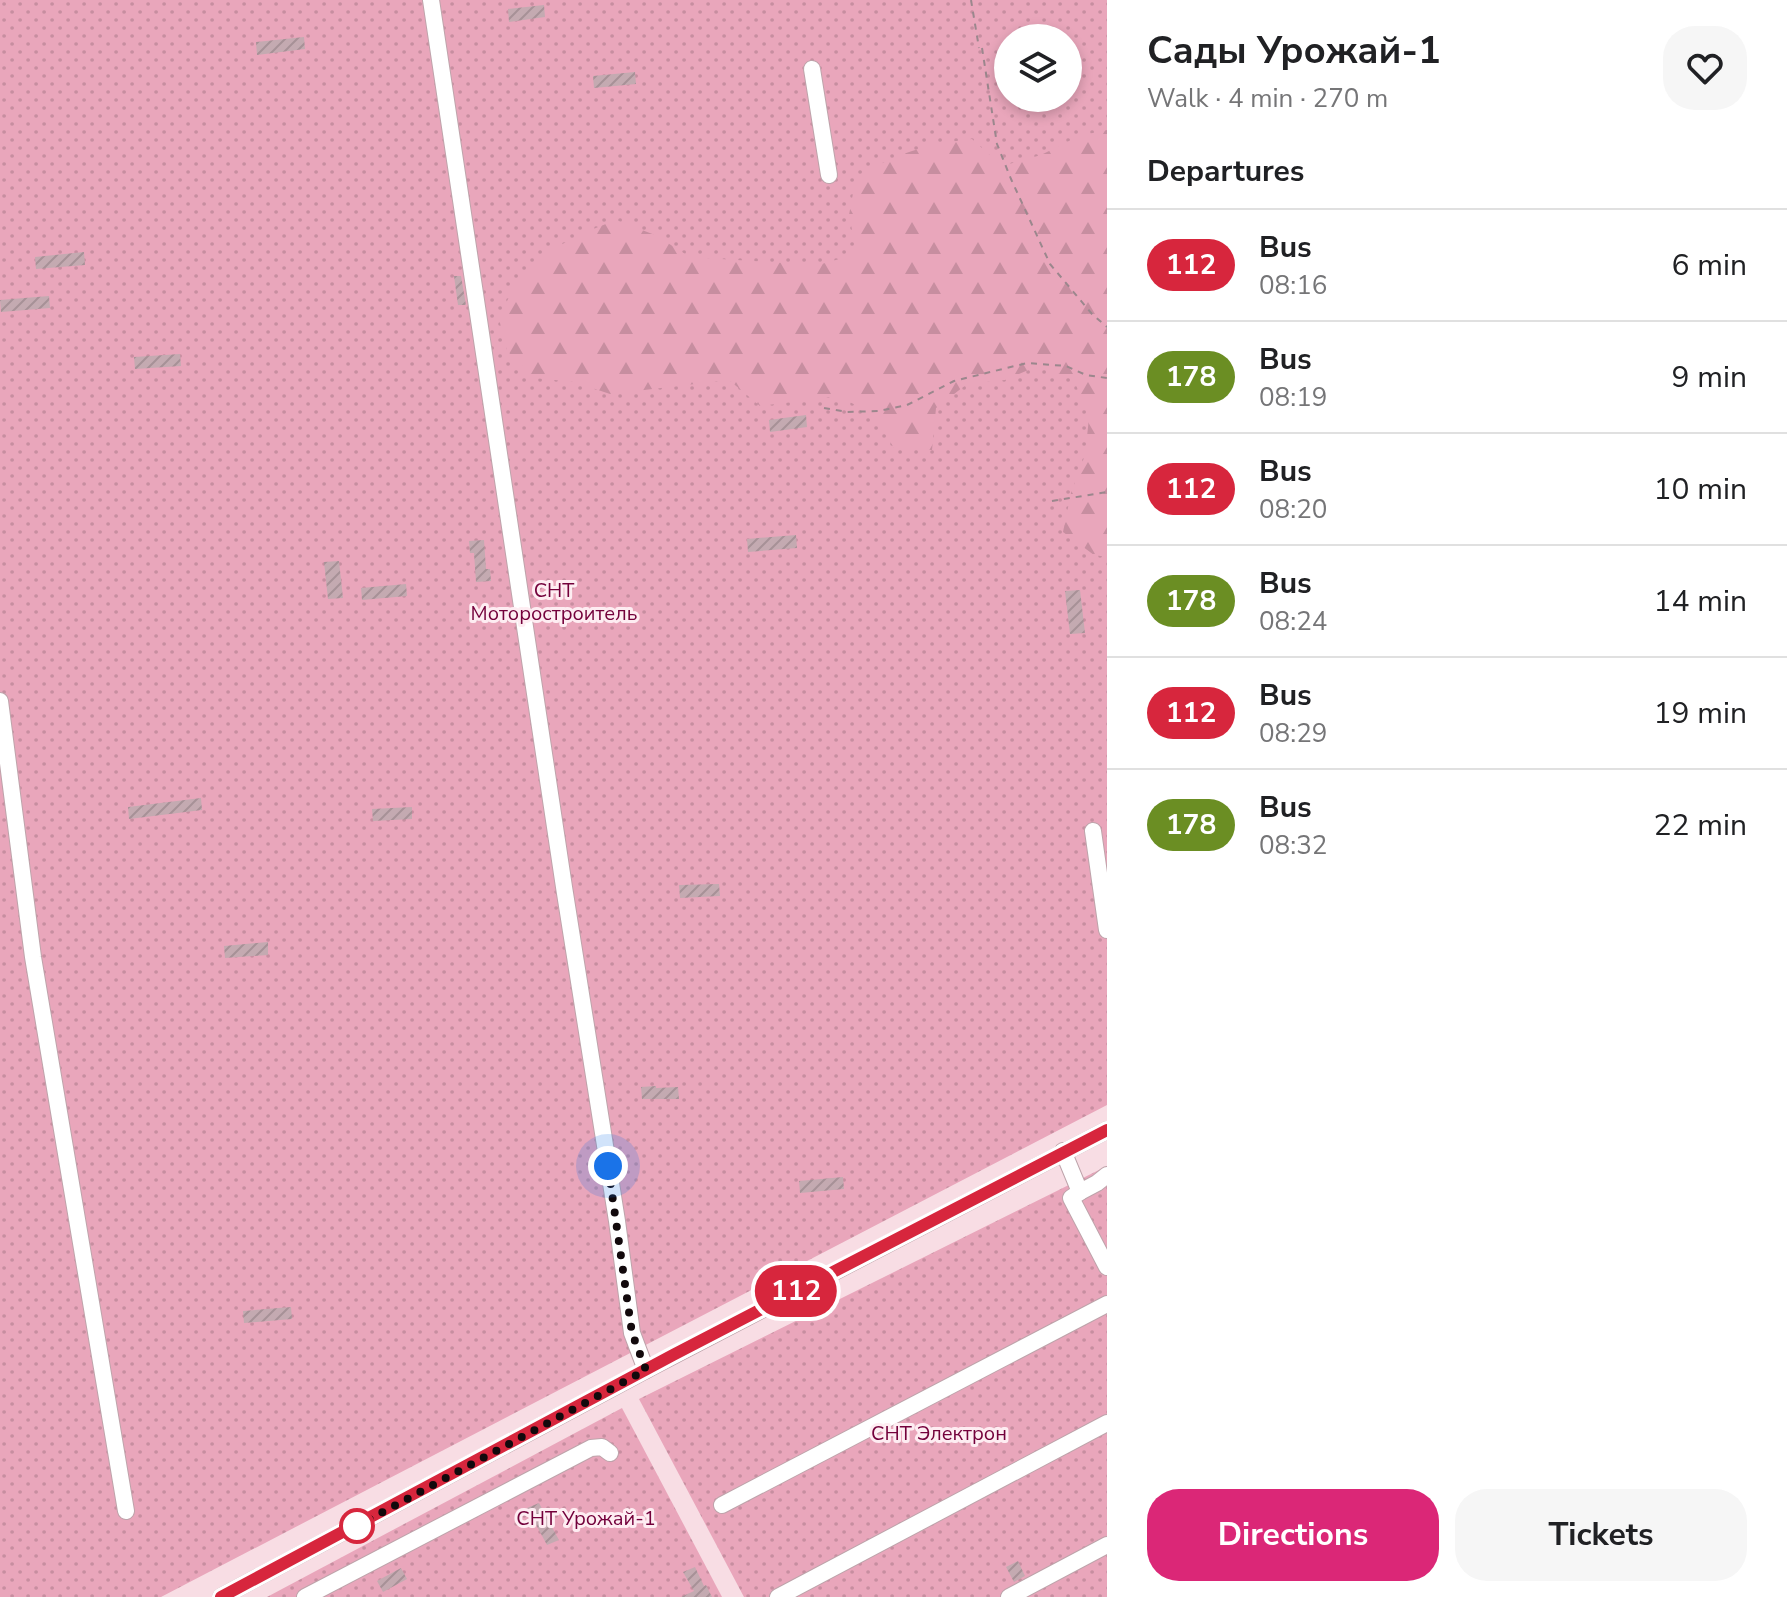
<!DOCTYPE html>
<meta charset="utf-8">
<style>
body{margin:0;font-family:"Nunito Sans",sans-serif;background:#f6f6f6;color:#202124;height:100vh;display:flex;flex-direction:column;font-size:30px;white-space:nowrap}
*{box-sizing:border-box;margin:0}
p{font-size:26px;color:#757577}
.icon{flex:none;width:44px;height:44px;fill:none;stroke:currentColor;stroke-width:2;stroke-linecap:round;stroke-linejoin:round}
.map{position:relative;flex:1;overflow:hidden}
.sheet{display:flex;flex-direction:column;background:#fff;width:680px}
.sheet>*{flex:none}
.badge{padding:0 16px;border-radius:26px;font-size:28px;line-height:52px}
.controls{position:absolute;left:994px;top:24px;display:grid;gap:16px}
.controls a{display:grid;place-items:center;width:88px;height:88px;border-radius:50%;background:#fff;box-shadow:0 4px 12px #0003;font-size:40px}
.you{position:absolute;width:40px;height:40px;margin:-20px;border:6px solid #fff;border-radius:50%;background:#1a73e8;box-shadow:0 0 0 12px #1a73e833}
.map>.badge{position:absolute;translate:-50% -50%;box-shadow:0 0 0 4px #fff}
h2{padding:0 40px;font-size:30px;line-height:72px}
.round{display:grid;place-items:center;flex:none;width:84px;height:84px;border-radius:32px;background:#f6f6f6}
.headline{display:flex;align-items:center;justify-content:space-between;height:136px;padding:0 40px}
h1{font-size:38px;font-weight:700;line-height:60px}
.primary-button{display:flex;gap:16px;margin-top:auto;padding:16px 40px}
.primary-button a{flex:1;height:92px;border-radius:32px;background:#db2777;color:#fff;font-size:32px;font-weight:700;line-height:92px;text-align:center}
.primary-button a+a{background:#f6f6f6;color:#202124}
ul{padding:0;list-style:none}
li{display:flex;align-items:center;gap:24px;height:112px;padding:0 40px;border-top:2px solid #e0e0e0}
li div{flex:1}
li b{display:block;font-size:30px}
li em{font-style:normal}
li .badge{min-width:88px;font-weight:700;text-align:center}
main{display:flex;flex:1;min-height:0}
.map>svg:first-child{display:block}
.grass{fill:url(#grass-dots);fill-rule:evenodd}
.forest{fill:url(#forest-firs)}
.building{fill:url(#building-hatch)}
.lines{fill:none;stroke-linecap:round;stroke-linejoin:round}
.minor-casing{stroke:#bea4ab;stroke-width:18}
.path{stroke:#9b878d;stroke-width:2;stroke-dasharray:6 6;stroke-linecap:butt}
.minor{stroke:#fff;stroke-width:16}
.line-casing{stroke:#fff;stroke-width:18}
.line{stroke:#d7263d;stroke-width:12}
.walk{stroke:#12090c;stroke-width:8;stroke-dasharray:0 14.4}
.stop-dot{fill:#fff;stroke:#d7263d;stroke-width:4}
.labels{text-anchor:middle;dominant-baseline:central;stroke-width:6;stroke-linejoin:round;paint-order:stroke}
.park-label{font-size:20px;fill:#73003b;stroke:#feedf2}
</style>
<main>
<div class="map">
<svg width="1107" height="1597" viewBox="0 0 1107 1597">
<defs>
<pattern id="grass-dots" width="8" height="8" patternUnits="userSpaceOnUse" patternTransform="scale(2)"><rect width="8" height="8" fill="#e9a6bb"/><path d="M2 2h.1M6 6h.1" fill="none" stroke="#c78ea0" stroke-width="1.8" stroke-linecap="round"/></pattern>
<pattern id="forest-firs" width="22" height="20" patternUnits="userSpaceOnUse" patternTransform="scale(2)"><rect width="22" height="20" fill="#e9a6bb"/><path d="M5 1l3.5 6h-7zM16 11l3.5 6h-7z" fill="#c78ea0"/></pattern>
<pattern id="building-hatch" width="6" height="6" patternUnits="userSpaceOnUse" patternTransform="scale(2)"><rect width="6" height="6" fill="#c4aab1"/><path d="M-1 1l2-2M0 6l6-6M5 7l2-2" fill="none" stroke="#a79197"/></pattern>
</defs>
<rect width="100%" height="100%" fill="#f8dde4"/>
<g class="grass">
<path d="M0 0H1107V1105L161 1597H0ZM1008 38H1068V98H1008Z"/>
<polygon points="1107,1166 1107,1597 744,1597 639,1399"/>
<polygon points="622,1408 722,1597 267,1597"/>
</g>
<path class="forest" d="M1107 130V557L1094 555 1063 532 1071 493 1085 455 1089 418 1074 380 1040 365 1005 380 967 384 936 408 932 450 894 448 873 414 838 396 760 406 729 380 610 394 574 382 535 378 507 351 499 319C504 308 509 295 516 285 540 250 578 235 616 220L655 235 690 257 818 265 857 254 849 215 856 177C899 153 922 145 972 139L1002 166 1041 155 1079 136Z"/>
<g class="building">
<polygon points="544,5 545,17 509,22 508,9"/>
<polygon points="304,37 305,49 257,55 256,42"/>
<polygon points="635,72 636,84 594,88 593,76"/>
<polygon points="84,252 85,265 36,269 35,257"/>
<polygon points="454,276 461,276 466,305 458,305"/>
<polygon points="49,296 50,308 1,312 0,300"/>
<polygon points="180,354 181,366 135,369 134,357"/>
<polygon points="806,415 807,427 770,432 769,420"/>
<polygon points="796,535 797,548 748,552 747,539"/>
<polygon points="484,540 486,569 490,569 491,581 476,582 474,553 470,553 469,541"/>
<polygon points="339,561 343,598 328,599 324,562"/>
<polygon points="406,584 407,596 362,600 361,588"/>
<polygon points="1080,590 1085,633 1070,634 1065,591"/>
<polygon points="201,798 202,810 129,819 128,807"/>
<polygon points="412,807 412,819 373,821 372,809"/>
<polygon points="719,884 720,896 680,898 679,885"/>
<polygon points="268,942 268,955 225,958 224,946"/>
<polygon points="656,1086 656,1088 678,1087 679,1099 642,1099 641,1087"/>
<polygon points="843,1177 844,1189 800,1193 799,1181"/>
<polygon points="291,1307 292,1319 244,1323 243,1311"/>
<polygon points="539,1503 559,1540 547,1545 527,1508"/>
<polygon points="1018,1561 1025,1576 1014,1582 1006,1567"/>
<polygon points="695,1567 704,1586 706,1585 712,1597 681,1597 694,1591 683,1572"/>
<polygon points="401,1568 407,1579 383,1592 377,1581"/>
</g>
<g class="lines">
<defs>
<g id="minor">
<polyline points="431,0 564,887 617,1221 632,1333 646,1370"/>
<polyline points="812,69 829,175"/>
<polyline points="0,701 33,957 126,1511"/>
<polyline points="1093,831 1107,930"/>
<polyline points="1063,1151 1080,1192 1071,1198 1107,1267"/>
<polyline points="1080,1192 1097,1183 1107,1175"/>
<polyline points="722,1505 1107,1304"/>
<polyline points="221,1597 646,1370 1107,1130"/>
<polyline points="305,1597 591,1448 602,1447 610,1453"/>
<polyline points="778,1597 1107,1423"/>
<polyline points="1009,1597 1107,1545"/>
</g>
</defs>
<use href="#minor" class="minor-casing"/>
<g class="path">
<polyline points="971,0 979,48"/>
<polyline points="982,48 997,144 1011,179 1050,264 1092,314 1107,327"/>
<polyline points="824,408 847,412 879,411 907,405 954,381 1027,363 1066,366 1086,375 1107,378"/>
<polyline points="1052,501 1107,492"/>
</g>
<use href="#minor" class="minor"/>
</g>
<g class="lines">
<defs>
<polyline id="line" points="221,1597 673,1355 1107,1130"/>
</defs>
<use href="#line" class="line-casing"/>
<use href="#line" class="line"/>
<polyline class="walk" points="357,1526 646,1370 632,1333 608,1166"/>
</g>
<circle class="stop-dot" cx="357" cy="1526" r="16"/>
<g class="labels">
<g class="park-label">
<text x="554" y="590">СНТ<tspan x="554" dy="23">Моторостроитель</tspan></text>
<text x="939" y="1433">СНТ Электрон</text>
<text x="586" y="1518">СНТ Урожай-1</text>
</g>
</g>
</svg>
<div class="controls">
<a><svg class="icon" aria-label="layers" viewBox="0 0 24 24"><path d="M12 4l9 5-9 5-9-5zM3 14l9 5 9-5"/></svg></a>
</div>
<div class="you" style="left:608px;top:1166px"></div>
<b class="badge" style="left:796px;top:1291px;background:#d7263d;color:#fff">112</b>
</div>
<section class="sheet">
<div class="headline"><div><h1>Сады Урожай-1</h1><p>Walk · 4 min · 270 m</p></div><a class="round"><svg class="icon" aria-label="heart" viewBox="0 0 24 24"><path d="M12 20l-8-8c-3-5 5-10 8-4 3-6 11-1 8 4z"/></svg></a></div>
<h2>Departures</h2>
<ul>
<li><span class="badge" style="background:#d7263d;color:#fff">112</span><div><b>Bus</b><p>08:16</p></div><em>6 min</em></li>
<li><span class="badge" style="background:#6b8e23;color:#fff">178</span><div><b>Bus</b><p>08:19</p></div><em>9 min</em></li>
<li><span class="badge" style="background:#d7263d;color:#fff">112</span><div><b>Bus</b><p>08:20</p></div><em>10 min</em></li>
<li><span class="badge" style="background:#6b8e23;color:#fff">178</span><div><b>Bus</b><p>08:24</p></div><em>14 min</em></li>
<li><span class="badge" style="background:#d7263d;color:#fff">112</span><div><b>Bus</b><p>08:29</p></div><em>19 min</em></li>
<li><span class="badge" style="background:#6b8e23;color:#fff">178</span><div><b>Bus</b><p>08:32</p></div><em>22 min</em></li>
</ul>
<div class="primary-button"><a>Directions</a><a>Tickets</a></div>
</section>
</main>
